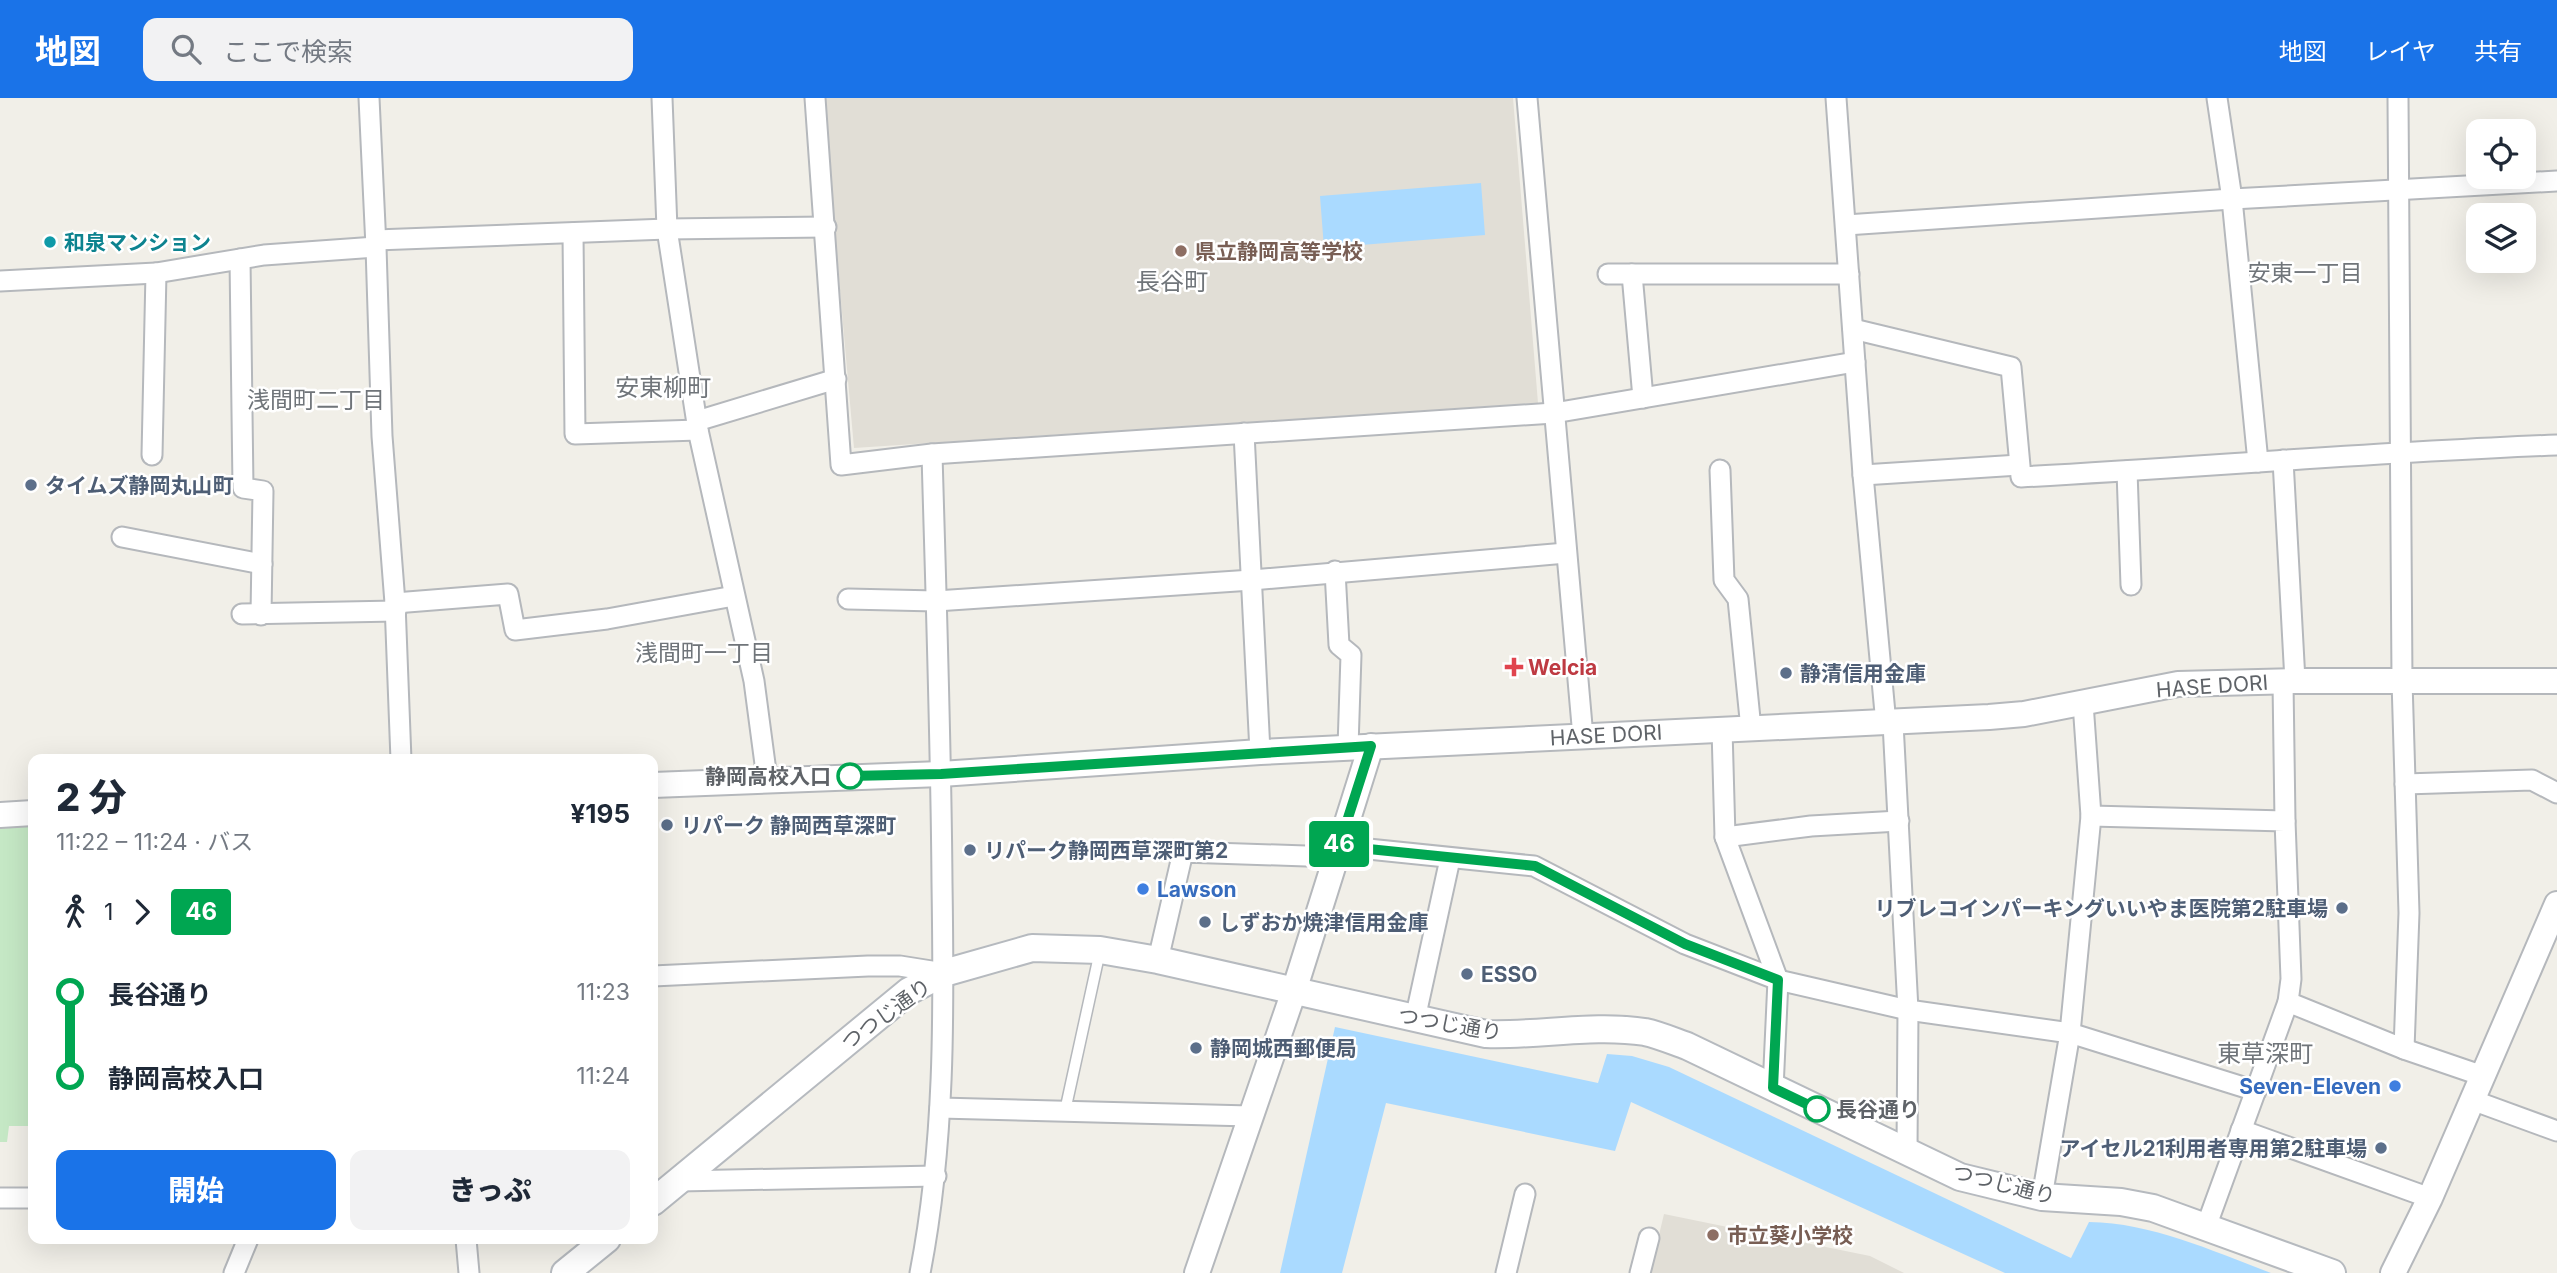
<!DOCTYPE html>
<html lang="ja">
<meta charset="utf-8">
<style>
body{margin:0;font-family:Inter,"Noto Sans JP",sans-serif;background:#f2f2f3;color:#1f2937;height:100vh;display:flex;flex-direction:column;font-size:26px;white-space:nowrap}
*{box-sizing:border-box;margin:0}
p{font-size:23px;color:#747a83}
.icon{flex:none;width:38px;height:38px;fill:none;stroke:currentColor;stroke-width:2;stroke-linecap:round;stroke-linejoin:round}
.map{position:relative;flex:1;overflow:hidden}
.details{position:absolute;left:28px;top:656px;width:630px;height:490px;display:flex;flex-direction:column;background:#fff;border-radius:14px;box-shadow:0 7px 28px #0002}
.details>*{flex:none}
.badge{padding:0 14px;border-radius:5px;font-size:24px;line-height:46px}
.tools{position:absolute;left:2466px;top:21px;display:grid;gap:14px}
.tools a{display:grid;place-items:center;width:70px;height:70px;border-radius:14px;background:#fff;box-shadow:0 7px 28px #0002;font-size:35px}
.map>.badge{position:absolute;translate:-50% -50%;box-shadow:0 0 0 4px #fff}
.legs{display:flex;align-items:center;gap:10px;height:77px;padding:0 28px;font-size:23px}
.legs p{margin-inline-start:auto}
.overview{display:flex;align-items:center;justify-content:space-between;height:119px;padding:0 28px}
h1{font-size:38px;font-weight:800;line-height:52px}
.primary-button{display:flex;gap:14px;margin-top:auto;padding:14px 28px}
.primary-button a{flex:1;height:80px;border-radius:14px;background:#1a73e8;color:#fff;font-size:28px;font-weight:800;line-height:80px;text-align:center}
.primary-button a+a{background:#f2f2f3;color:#1f2937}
ul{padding:0 28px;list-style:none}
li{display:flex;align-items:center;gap:24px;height:84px;font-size:26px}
li i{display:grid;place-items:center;width:10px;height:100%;margin:0 9px;background:currentColor}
li i::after{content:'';width:18px;height:18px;margin:-9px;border:5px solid;border-radius:50%;background:#fff}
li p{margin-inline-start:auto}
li:first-child i{background:linear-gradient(#0000 50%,currentColor 0)}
li:last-child i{background:linear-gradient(currentColor 50%,#0000 0)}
header{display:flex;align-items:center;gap:42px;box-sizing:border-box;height:98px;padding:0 35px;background:#1a73e8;color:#fff}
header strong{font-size:33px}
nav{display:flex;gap:38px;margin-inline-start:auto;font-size:24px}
.search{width:490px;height:63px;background:#f2f2f3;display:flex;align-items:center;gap:18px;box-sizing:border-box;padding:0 24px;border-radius:14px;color:#747a83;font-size:26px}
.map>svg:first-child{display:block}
.education{fill:#e1ded6}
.green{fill:#c5e8c5}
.water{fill:#aadaff}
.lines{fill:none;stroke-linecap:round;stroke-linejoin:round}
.service-casing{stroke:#b5b8bc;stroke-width:13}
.minor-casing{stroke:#b5b8bc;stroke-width:23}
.tertiary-casing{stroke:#b5b8bc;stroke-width:28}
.secondary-casing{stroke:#b6babf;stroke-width:30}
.service{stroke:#fff;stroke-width:10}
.minor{stroke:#fff;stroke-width:19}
.tertiary{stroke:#fff;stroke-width:24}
.secondary{stroke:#fff;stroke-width:26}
.line-1-casing{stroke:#fff;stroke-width:16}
.line-1{stroke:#00a651;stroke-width:10}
.culture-dot{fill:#0f9aa8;stroke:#fff;stroke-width:2.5}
.education-dot{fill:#8d6e63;stroke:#fff;stroke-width:2.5}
.service-dot{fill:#5c6f8a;stroke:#fff;stroke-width:2.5}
.health-dot{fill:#e0444e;stroke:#fff;stroke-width:2.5}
.stop-1-dot{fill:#fff;stroke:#00a651;stroke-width:3.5}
.shop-dot{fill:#3f7fe0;stroke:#fff;stroke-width:2.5}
.labels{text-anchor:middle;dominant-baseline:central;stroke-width:5;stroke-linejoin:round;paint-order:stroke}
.culture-label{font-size:21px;font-weight:bold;fill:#0d838f;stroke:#fff;text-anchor:start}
.education-label{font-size:21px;font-weight:bold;fill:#785e54;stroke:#fff;text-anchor:start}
.service-label{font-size:21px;font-weight:bold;fill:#4e5e75;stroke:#fff;text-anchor:start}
.health-label{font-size:21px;font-weight:bold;fill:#be3a42;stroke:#fff;text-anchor:start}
.street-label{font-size:21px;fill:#5f6368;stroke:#fff}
.stop-label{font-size:21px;font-weight:bold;fill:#5f6368;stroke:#fff;text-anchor:end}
.shop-label{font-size:21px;font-weight:bold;fill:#366cbe;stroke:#fff;text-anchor:start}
.neighbourhood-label{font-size:23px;fill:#70757a;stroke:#fff}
.quarter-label{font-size:24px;fill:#70757a;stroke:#fff}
</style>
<header>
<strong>地図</strong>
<div class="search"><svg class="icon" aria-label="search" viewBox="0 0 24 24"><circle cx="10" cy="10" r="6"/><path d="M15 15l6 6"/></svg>ここで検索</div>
<nav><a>地図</a><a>レイヤ</a><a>共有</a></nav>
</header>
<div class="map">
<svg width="2557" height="1175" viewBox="0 0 2557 1175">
<rect width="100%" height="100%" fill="#f1efe8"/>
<g class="education">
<polygon points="823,0 1513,0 1538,305 854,350"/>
<polygon points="1664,1116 1870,1158 1904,1175 1650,1175"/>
</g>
<polygon class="green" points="33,728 33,1028 9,1028 7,1044 0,1044 0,730"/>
<g class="water">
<polygon points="1481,85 1485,137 1324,150 1320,98"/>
<path d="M1335 929 1598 985 1607 956 1632 958 1669 969 2071 1160 2089 1124C2153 1125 2212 1153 2271 1175H2005L1631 1004 1615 1053 1386 1005 1342 1175H1280Z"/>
</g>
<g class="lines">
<defs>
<polyline id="service" points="1065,1013 1100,853"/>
<g id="minor">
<polyline points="369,0 376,149 382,338 395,505 401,662"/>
<polyline points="662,0 667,131 698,332 754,583 767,681"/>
<polyline points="815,0 841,367 932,356 1554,315 1855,264"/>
<polyline points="1527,0 1583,639"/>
<polyline points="1836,0 1863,377 1886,626"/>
<polyline points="2217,0 2232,101 2258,364"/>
<polyline points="1846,127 2232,101 2557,83"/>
<polyline points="573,135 575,336 698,332"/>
<polyline points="376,142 667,131 826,129"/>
<polyline points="240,161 243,390 263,393 261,517"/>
<polyline points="1608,176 1849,176"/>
<polyline points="1632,176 1643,300"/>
<polyline points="0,183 156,175 264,157 376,149"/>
<path d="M1853 231 2011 269 2021 379C2200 369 2378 354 2557 347"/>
<polyline points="697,323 836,281"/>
<polyline points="1244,335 1260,654"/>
<polyline points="152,357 156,175"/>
<polyline points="2283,362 2295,583"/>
<polyline points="1720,372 1724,482 1738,501 1751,631"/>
<polyline points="2127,373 2131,487"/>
<polyline points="1863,377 2019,367"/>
<polyline points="122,439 262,466"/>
<polyline points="1335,473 1339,547 1351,557 1348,649"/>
<polyline points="848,501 936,503 1252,482 1566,455"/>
<polyline points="395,505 508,496 515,532 607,521 734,498"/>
<polyline points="242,516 396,513"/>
<polyline points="2283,584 2285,723"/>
<polyline points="1893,625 1908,912 1907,1052"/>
<polyline points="1722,631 1725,739 1778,882 1773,991"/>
<polyline points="2405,686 2532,682 2557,695"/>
<polyline points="2091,718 2285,723 2291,881 2288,904 2404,951 2409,815 2402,583 2398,0"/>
<polyline points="1725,739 1811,728 1899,723"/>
<polyline points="1339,748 1534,768 1685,846 1778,882 1908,912 2070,935 2256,993"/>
<polyline points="1158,862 1183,754 1335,759"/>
<polyline points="653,878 868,868 900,868 944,875"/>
<polyline points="1415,921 1450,761"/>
<polyline points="2404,951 2483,978"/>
<polyline points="2472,1002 2557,1033"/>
<polyline points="940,1010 1250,1018"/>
<polyline points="2241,1032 2430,1100"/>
<polyline points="679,1083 936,1078"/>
<polyline points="2042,1099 2070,935 2091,718 2083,605"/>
<polyline points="0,1100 33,1100"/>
<polyline points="2206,1129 2288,904"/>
<polyline points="466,1141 469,1175"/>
<polyline points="234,1175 248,1141"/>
<path d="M920 1175C945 1046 944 915 942 785 941 642 936 499 932 356"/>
<polyline points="1506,1175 1525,1096"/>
<polyline points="1640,1175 1649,1140"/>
</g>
<g id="tertiary">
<polyline points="653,687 941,676 1260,654 1989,619 2024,616 2178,586 2295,583 2557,583"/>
<polyline points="0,717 33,715"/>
<polyline points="1197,1175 1294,893 1371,648"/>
<polyline points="2393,1175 2430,1100 2557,806"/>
</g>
<g id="secondary">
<path d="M653 1104 909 893 944 875 1032 850 1100 852 1158 862 1486 936C1538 938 1593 926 1645 934 1659 937 1673 943 1687 948L1960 1079 2042 1099 2121 1104 2153 1110 2332 1175"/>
<polyline points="565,1175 607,1141"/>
</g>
</defs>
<use href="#service" class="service-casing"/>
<use href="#minor" class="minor-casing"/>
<use href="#tertiary" class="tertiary-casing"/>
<use href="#secondary" class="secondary-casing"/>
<use href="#service" class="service"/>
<use href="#minor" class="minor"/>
<use href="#tertiary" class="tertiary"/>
<use href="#secondary" class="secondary"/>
</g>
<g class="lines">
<defs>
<polyline id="line-1" points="850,678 941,676 1371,648 1339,748 1535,768 1685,846 1778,882 1773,990 1817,1011"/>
</defs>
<use href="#line-1" class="line-1-casing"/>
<use href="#line-1" class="line-1"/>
</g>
<circle class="culture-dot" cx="50" cy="144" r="7"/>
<g class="education-dot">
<circle cx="1181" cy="153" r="7"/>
<circle cx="1713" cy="1137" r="7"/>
</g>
<g class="service-dot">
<circle cx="31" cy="387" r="7"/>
<circle cx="1786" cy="575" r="7"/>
<circle cx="667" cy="727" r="7"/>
<circle cx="970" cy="752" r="7"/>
<circle cx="2342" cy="810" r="7"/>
<circle cx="1205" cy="824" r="7"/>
<circle cx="1467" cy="876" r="7"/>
<circle cx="1196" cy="950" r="7"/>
<circle cx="2381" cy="1050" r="7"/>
</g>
<path class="health-dot" d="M1510.5 558.5h7v7h7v7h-7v7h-7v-7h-7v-7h7z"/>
<g class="stop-1-dot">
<circle cx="850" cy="678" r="12"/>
<circle cx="1817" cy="1011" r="12"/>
</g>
<g class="shop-dot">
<circle cx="1143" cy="791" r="7"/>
<circle cx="2395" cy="988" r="7"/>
</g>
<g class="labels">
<g class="culture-label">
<text x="64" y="144">和泉マンション</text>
</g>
<g class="education-label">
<text x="1195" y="153">県立静岡高等学校</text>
<text x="1727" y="1137">市立葵小学校</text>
</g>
<g class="service-label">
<text x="45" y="387">タイムズ静岡丸山町</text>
<text x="1800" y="575">静清信用金庫</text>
<text x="681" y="727">リパーク 静岡西草深町</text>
<text x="984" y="752">リパーク静岡西草深町第2</text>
<text x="2328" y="810" text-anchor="end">リブレコインパーキングいいやま医院第2駐車場</text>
<text x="1219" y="824">しずおか焼津信用金庫</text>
<text x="1481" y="876">ESSO</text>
<text x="1210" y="950">静岡城西郵便局</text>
<text x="2367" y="1050" text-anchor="end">アイセル21利用者専用第2駐車場</text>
</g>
<g class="health-label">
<text x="1528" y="569">Welcia</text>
</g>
<g class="street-label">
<text transform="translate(2212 588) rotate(-4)">HASE DORI</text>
<text transform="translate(1606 637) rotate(-3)">HASE DORI</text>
<text transform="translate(886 916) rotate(-36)">つつじ通り</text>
<text transform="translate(1450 926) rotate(10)">つつじ通り</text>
<text transform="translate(2004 1086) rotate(14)">つつじ通り</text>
</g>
<g class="stop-label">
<text x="831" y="678">静岡高校入口</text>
<text x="1836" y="1011" text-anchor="start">長谷通り</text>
</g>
<g class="shop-label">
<text x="1157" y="791">Lawson</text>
<text x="2381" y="988" text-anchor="end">Seven-Eleven</text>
</g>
<g class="neighbourhood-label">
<text x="2305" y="175">安東一丁目</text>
<text x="316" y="302">浅間町二丁目</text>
<text x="704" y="555">浅間町一丁目</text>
</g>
<g class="quarter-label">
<text x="1172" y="183">長谷町</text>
<text x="663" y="289">安東柳町</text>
<text x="2265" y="955">東草深町</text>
</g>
</g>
</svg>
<div class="tools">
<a><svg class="icon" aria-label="locate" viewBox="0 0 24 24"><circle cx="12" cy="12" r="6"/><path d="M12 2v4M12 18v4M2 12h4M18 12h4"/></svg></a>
<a><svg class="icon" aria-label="layers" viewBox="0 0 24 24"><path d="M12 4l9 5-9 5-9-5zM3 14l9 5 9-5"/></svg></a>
</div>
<b class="badge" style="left:1339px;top:746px;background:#00a651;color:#fff">46</b>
<section class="details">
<div class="overview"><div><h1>2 分</h1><p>11:22 – 11:24 · バス</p></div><b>¥195</b></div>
<div class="legs"><svg class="icon" aria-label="walk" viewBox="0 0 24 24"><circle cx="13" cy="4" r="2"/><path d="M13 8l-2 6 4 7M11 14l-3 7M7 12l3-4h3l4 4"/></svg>1<svg class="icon" aria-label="forward" viewBox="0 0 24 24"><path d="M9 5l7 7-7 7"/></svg><b class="badge" style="background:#00a651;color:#fff">46</b></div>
<ul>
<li><i style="color:#00a651"></i><b>長谷通り</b><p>11:23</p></li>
<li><i style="color:#00a651"></i><b>静岡高校入口</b><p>11:24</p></li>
</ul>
<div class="primary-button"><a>開始</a><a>きっぷ</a></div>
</section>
</div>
